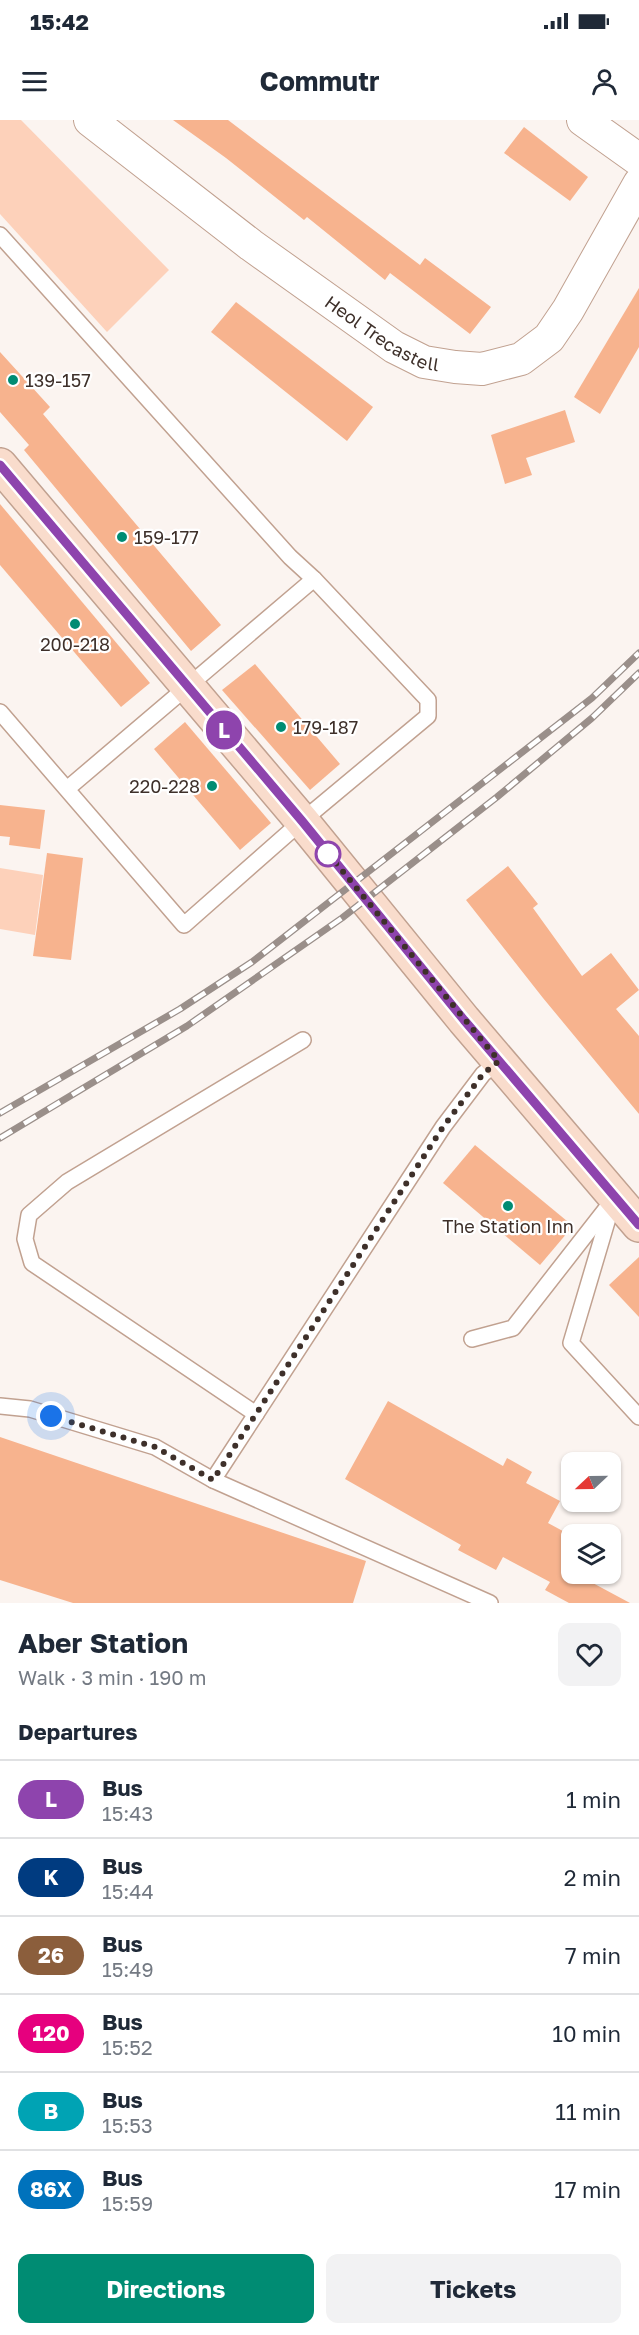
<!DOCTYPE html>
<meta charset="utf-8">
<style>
body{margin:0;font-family:"Golos Text",sans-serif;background:#f2f2f3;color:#1f2937;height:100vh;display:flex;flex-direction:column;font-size:22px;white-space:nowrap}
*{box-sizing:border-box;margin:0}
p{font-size:20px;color:#747a83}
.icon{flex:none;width:33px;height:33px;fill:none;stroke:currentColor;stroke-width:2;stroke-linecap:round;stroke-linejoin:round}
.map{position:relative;height:1483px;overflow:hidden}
.side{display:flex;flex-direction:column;background:#fff;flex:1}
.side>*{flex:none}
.badge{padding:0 12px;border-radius:20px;font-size:21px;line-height:39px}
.needle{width:39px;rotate:248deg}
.buttons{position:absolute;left:561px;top:1332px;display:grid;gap:12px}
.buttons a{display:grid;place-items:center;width:60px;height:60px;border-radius:12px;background:#fff;box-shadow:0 2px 4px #0004;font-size:30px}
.you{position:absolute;width:30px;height:30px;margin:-15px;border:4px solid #fff;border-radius:50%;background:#1a73e8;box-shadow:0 0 0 9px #1a73e833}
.map>.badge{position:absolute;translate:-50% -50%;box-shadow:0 0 0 3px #fff}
h2{padding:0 18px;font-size:22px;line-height:54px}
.round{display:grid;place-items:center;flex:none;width:63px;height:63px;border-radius:12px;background:#f2f2f3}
.head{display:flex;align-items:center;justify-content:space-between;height:102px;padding:0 18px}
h1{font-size:28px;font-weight:700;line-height:45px}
.button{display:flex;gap:12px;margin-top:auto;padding:12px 18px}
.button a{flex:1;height:69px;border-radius:12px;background:#008c73;color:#fff;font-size:24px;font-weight:700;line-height:69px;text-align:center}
.button a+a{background:#f2f2f3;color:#1f2937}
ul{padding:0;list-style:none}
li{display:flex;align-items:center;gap:18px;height:78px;padding:0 18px;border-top:2px solid #e0e1e3}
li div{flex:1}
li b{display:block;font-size:22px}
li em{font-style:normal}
li .badge{min-width:66px;font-weight:700;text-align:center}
.status{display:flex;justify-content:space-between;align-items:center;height:42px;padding:0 30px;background:#fff;direction:ltr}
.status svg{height:16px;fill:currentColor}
header{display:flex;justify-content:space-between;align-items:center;height:78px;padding:0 18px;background:#fff;font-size:27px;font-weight:700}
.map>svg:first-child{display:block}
.green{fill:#fdd1ba}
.building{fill:#f7b38e}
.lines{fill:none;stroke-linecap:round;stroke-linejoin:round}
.lane-casing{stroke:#c1a190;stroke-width:18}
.street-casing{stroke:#c1a190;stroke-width:34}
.secondary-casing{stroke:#c1a190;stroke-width:36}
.lane{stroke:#fff;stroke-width:15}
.street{stroke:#fff;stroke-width:32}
.secondary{stroke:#f9dccc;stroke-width:33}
.rail-casing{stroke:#9a8f8a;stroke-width:7}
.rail{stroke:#fff;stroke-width:4.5;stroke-dasharray:14;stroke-linecap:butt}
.line-casing{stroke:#fff;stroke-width:14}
.line{stroke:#8e44ad;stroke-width:9}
.walk{stroke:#3e302a;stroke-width:6;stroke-dasharray:0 10.8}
.poi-dot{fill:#008c73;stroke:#fff;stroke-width:2}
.stop-dot{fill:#fff;stroke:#8e44ad;stroke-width:3}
.labels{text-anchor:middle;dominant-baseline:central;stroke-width:4.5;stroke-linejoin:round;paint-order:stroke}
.street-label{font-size:18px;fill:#3e302a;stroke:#fff}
.poi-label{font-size:18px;fill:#3e302a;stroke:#fff;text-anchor:start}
</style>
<div class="status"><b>15:42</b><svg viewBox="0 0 49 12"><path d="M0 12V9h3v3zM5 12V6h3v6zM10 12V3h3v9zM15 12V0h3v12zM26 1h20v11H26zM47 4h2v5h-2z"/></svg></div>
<header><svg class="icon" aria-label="menu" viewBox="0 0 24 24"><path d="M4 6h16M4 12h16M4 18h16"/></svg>Commutr<svg class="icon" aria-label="person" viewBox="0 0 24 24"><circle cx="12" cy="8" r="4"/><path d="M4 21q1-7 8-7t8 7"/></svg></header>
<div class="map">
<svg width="639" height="1483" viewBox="0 0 639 1483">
<rect width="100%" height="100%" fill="#fbf4f0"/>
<g class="green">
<polygon points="0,0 21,0 169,150 107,212 0,94"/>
<polygon points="0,748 43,755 35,815 0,809"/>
</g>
<g class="building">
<polygon points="173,0 228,0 420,145 425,138 491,187 470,214 390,153 385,160 307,97 304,100 226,38"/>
<polygon points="524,7 588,57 570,81 504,33"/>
<polygon points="639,168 639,227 600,294 574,277"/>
<polygon points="236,182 373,287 347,321 211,212"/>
<polygon points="0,232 50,287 43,294 221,505 191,531 24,330 29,325 0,292"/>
<polygon points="565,290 575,322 526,338 532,355 505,364 491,315"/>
<polygon points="0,384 150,563 121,587 0,445"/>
<polygon points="255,544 340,644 310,670 222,570"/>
<polygon points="185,602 271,703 240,730 154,629"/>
<polygon points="0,685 45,690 40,729 9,725 10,717 0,716"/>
<polygon points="47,733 83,738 71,840 33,836"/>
<polygon points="508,746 538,784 533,788 582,856 611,833 639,870 616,889 639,916 639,994 543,878 466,780"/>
<polygon points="475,1025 573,1106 540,1145 443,1063"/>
<polygon points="639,1137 639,1197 609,1165"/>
<polygon points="388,1281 503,1346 507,1338 532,1352 526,1363 560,1381 548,1403 572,1416 572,1454 576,1454 630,1483 569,1483 545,1470 550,1462 503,1437 496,1450 458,1430 461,1425 345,1359"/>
<polygon points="0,1317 366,1441 353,1483 73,1483 0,1460"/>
</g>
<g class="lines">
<defs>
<g id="lane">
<polyline points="0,115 290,437 314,459"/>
<polyline points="0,592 184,805 302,701 428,596 428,580 314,459 67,669"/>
<polyline points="614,1078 571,1223 639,1297"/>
<polyline points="472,1219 513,1208 609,1085"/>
<polyline points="0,1286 30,1289 155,1327 213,1360"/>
<polyline points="256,1294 32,1143 25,1119 29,1095 67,1062 303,920"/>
<polyline points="490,1483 213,1360 443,1007 483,954 499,941"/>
</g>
<g id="street">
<path id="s1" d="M90 0 251 125 394 227 424 242 455 247 482 249 521 239 549 218 568 190 639 64"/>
<polyline points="583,0 639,40"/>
</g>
<polyline id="secondary" points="0,345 302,701 464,900 639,1105"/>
</defs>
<use href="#lane" class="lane-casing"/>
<use href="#street" class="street-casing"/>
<use href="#secondary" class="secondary-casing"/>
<use href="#lane" class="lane"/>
<use href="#street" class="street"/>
<use href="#secondary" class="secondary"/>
<defs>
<g id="rail">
<polyline points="0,993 180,889 252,842 592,578 639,533"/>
<polyline points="0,1018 187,906 342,798 497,677 592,598 639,553"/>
</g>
</defs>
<use href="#rail" class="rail-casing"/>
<use href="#rail" class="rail"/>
</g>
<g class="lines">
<defs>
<polyline id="line" points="0,345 302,701 464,900 639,1105"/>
</defs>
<use href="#line" class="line-casing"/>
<use href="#line" class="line"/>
<polyline class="walk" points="51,1296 155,1327 213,1360 443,1007 483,954 499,941 326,731 328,734"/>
</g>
<g class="poi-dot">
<circle cx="13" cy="260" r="6"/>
<circle cx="122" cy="417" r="6"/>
<circle cx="75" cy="504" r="6"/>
<circle cx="281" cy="607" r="6"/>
<circle cx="212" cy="666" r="6"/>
<circle cx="508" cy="1086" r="6"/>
</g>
<circle class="stop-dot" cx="328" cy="734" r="12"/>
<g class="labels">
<g class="street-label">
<text stroke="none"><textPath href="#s1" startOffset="363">Heol Trecastell</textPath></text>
</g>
<g class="poi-label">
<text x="25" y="260">139-157</text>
<text x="134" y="417">159-177</text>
<text x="75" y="524" text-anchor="middle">200-218</text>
<text x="293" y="607">179-187</text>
<text x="200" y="666" text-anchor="end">220-228</text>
<text x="508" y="1106" text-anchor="middle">The Station Inn</text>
</g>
</g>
</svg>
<div class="buttons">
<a><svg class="needle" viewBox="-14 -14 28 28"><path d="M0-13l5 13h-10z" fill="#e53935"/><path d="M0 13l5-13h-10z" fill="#747a83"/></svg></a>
<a><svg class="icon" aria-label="layers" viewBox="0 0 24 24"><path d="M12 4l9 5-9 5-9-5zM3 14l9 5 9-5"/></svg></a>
</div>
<div class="you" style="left:51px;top:1296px"></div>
<b class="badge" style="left:224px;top:610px;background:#8e44ad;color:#fff">L</b>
</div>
<section class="side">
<div class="head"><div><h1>Aber Station</h1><p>Walk · 3 min · 190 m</p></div><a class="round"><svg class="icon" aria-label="heart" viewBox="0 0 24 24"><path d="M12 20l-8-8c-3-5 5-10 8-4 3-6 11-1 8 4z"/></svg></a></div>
<h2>Departures</h2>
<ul>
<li><span class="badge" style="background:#8e44ad;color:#fff">L</span><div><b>Bus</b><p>15:43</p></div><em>1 min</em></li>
<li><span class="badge" style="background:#003b80;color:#fff">K</span><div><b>Bus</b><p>15:44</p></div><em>2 min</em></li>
<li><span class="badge" style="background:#8b5e3c;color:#fff">26</span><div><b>Bus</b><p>15:49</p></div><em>7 min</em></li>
<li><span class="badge" style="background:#e6007e;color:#fff">120</span><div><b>Bus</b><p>15:52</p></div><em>10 min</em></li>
<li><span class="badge" style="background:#00a3b4;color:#fff">B</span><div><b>Bus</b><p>15:53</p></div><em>11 min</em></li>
<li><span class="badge" style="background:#0072bc;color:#fff">86X</span><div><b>Bus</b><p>15:59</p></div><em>17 min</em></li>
</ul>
<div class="button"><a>Directions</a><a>Tickets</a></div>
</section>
